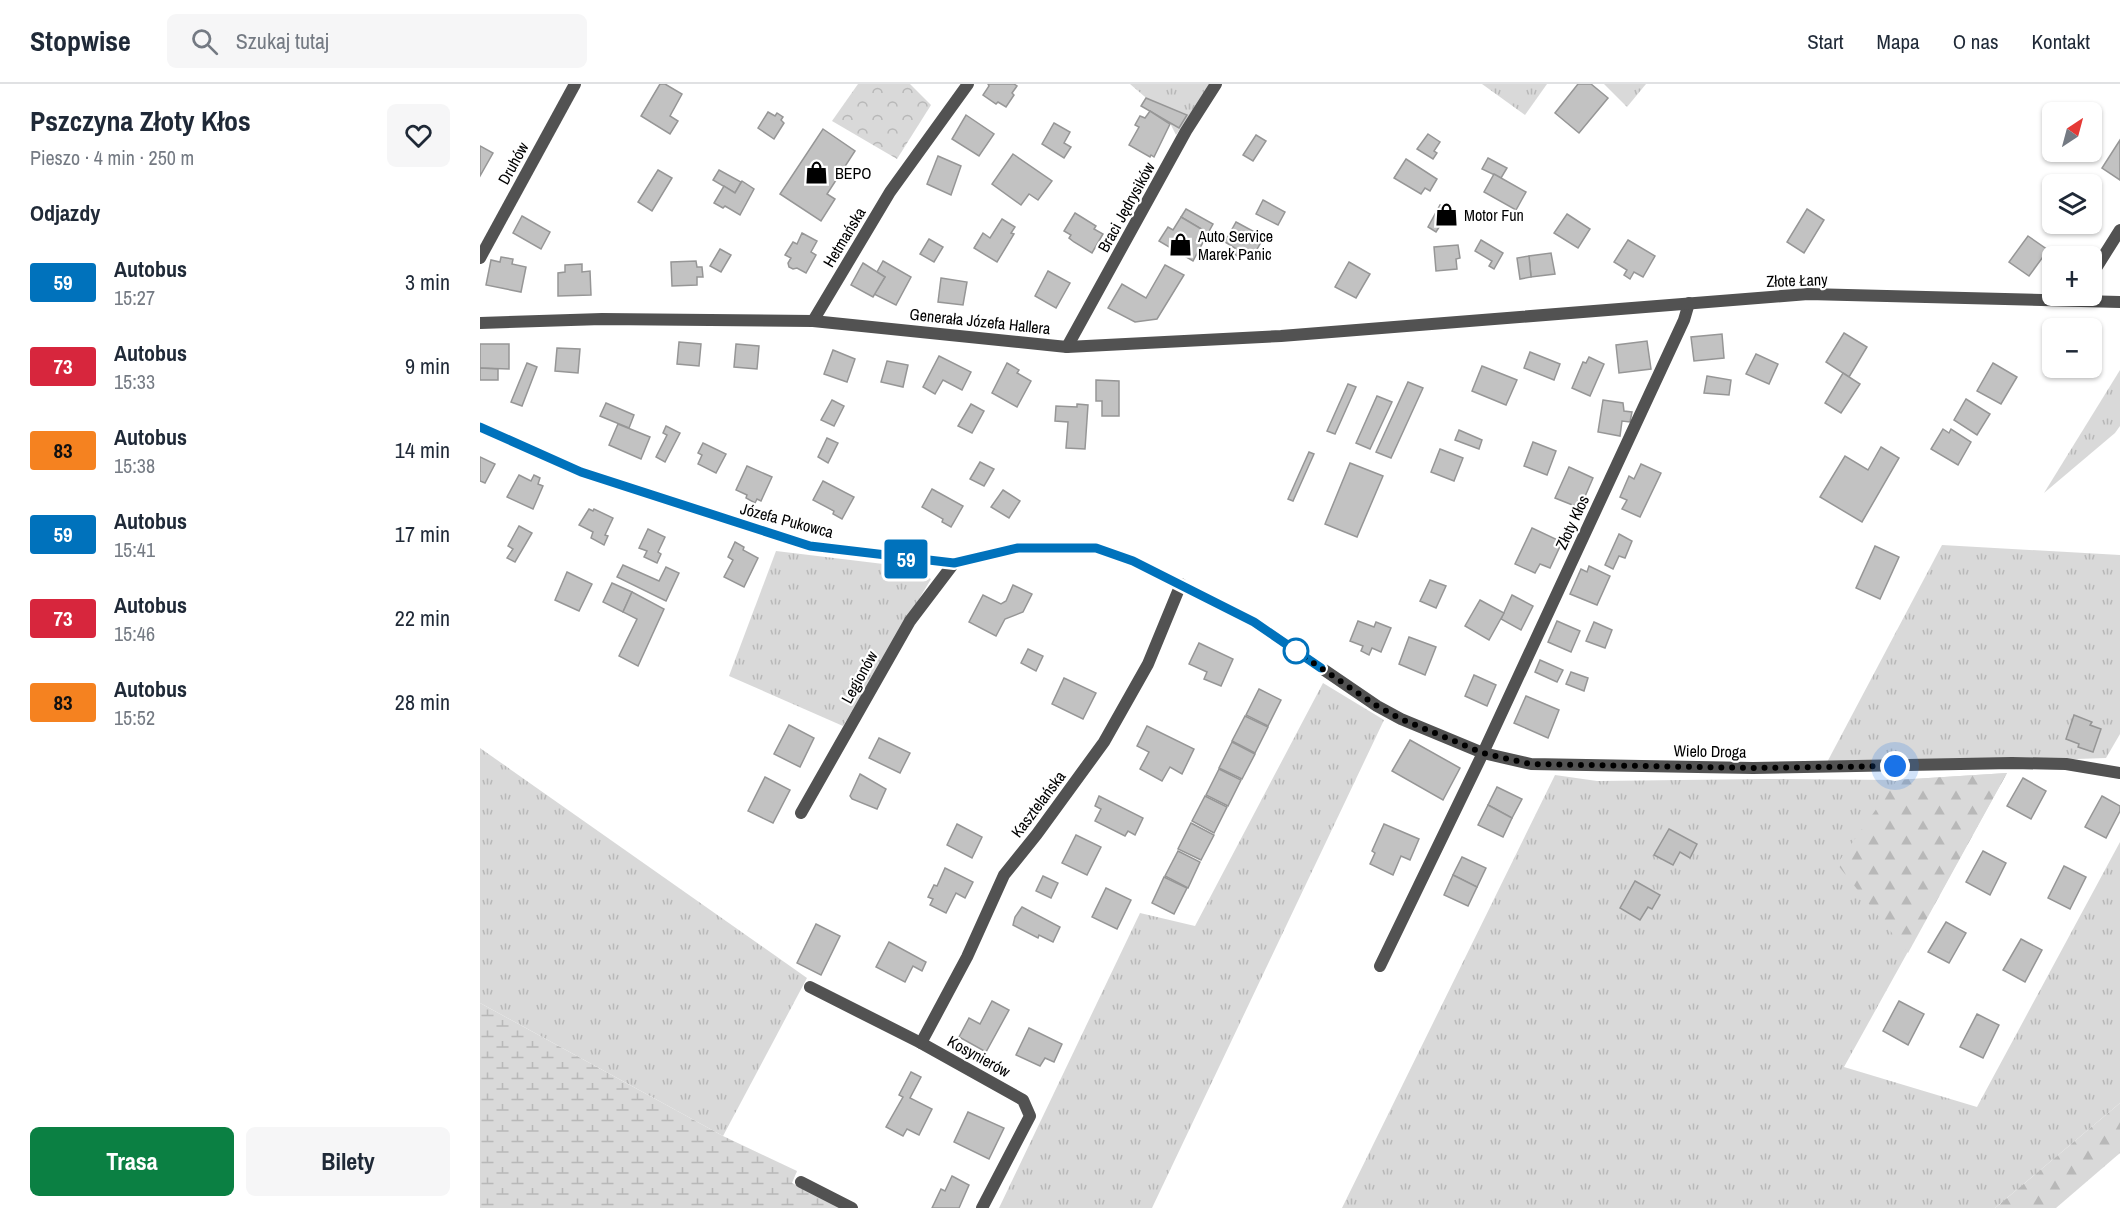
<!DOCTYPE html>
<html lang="pl">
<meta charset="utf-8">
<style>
body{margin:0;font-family:"Archivo Narrow",sans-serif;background:#f6f6f7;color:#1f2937;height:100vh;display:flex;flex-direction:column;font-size:22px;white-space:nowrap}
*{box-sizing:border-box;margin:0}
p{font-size:20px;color:#747a83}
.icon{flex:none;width:33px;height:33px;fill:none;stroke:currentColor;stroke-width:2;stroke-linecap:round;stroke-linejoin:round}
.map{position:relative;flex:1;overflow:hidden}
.side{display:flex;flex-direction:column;background:#fff;width:480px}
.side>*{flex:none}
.badge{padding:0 12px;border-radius:4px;font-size:21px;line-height:39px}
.needle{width:39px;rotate:36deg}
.fabs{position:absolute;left:1562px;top:18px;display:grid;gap:12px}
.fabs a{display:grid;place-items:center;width:60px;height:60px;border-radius:9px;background:#fff;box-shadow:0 2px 4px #0004;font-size:30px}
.you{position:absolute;width:30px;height:30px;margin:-15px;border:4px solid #fff;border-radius:50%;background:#1a73e8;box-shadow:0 0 0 9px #1a73e833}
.map>.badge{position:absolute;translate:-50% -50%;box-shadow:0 0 0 3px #fff}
h2{padding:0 30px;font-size:22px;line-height:54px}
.round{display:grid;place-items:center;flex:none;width:63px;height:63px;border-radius:9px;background:#f6f6f7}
.overview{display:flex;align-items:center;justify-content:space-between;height:102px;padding:0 30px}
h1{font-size:28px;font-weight:800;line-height:45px}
.button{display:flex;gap:12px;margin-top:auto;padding:12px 30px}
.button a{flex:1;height:69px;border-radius:9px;background:#0b8043;color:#fff;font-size:24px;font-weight:800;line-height:69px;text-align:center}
.button a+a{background:#f6f6f7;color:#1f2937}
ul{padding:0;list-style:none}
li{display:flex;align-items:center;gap:18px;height:84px;padding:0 30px}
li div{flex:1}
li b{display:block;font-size:22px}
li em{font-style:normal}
li .badge{min-width:66px;font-weight:700;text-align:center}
header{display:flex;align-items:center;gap:36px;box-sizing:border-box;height:84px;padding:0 30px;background:#fff;border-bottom:2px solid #e0e1e3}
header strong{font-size:28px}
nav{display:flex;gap:33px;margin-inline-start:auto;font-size:21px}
.search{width:420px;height:54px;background:#f6f6f7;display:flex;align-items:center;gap:15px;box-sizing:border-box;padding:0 21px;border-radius:9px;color:#747a83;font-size:22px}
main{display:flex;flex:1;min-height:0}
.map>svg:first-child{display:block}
.grass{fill:url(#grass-tufts)}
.forest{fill:url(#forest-firs)}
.wetland{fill:url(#wetland-marsh)}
.park{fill:url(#park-crowns)}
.building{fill:#c2c2c2;stroke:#969696;stroke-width:1.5}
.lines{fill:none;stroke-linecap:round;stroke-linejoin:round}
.minor{stroke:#525252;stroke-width:12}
.tertiary{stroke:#525252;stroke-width:12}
.line-casing{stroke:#fff;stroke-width:14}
.line{stroke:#0072bc;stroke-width:9}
.walk{stroke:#000;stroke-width:6;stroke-dasharray:0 10.8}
.stop-dot{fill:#fff;stroke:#0072bc;stroke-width:3}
.labels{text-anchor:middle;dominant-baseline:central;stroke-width:4.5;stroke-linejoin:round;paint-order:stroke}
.street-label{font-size:16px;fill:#000;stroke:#fff}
.poi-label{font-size:16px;fill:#000;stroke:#fff;text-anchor:start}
</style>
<header>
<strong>Stopwise</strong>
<div class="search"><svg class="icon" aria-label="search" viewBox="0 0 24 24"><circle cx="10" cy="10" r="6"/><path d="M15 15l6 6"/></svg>Szukaj tutaj</div>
<nav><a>Start</a><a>Mapa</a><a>O nas</a><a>Kontakt</a></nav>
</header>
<main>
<section class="side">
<div class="overview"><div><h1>Pszczyna Złoty Kłos</h1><p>Pieszo · 4 min · 250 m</p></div><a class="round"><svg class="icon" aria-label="heart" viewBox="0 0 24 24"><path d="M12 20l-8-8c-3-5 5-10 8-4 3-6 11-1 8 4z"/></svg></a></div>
<h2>Odjazdy</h2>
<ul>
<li><span class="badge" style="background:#0072bc;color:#fff">59</span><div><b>Autobus</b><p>15:27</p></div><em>3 min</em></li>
<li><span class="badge" style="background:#d7263d;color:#fff">73</span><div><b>Autobus</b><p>15:33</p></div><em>9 min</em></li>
<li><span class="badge" style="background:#f58220;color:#111">83</span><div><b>Autobus</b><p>15:38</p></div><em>14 min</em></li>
<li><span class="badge" style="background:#0072bc;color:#fff">59</span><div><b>Autobus</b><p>15:41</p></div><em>17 min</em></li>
<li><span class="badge" style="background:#d7263d;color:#fff">73</span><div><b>Autobus</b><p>15:46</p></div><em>22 min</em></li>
<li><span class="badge" style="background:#f58220;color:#111">83</span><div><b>Autobus</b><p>15:52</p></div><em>28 min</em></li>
</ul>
<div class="button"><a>Trasa</a><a>Bilety</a></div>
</section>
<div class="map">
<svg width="1640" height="1124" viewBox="0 0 1640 1124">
<defs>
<pattern id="grass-tufts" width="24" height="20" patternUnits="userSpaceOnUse" patternTransform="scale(1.5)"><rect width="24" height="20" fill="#d9d9d9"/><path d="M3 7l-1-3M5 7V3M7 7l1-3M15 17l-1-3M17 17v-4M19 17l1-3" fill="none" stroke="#b8b8b8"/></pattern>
<pattern id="forest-firs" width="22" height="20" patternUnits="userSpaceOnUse" patternTransform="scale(1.5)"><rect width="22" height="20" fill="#d9d9d9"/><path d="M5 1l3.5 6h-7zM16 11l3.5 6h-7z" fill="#b8b8b8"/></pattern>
<pattern id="wetland-marsh" width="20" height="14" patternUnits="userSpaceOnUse" patternTransform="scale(1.5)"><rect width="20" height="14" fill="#d9d9d9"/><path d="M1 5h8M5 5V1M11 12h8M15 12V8" fill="none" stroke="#b8b8b8"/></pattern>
<pattern id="park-crowns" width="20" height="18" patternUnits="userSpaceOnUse" patternTransform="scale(1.5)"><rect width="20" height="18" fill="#d9d9d9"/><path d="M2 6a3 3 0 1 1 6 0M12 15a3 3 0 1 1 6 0" fill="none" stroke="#b8b8b8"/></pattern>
</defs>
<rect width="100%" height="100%" fill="#fff"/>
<g class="grass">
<polygon points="650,0 730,0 696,51 686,31"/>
<polygon points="1002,0 1067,0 1045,31"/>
<polygon points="1124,0 1166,0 1147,23"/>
<polygon points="1640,286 1640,342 1635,349 1564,409"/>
<polygon points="1462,461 1640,471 1640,650 1626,674 1344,684"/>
<polygon points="296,467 420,482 451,495 363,642 249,592"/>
<polygon points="843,599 904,636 672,1124 519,1124 660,829 715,842"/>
<polygon points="0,664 327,894 243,1052 0,919"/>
<polygon points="1527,689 1364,983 1497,1023 1640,758 1640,1019 1515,1124 862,1124 1075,691 1117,697 1286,695 1417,696"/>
</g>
<g class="forest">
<polygon points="1527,689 1428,869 1357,780 1417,696"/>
<polygon points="1640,1019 1640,1069 1576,1124 1515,1124"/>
</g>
<polygon class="wetland" points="0,919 243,1052 317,1087 312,1099 362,1124 0,1124"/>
<polygon class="park" points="378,0 430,0 451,21 417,75 352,37"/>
<g class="building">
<polygon points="180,0 185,0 202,10 190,32 198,37 190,50 161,32"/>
<polygon points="534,0 537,2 532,9 534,11 526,23 518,18 516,20 503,11 509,2 508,0"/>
<polygon points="1098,0 1111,0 1128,14 1099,49 1075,29"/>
<polygon points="666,14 707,31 699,44 661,22"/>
<polygon points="670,27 690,40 674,73 671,71 670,73 649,61 659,43 655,41 660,32 665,34"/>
<polygon points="288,28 295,32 297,29 303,33 301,36 304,39 294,55 278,44"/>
<polygon points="486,31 514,50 499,72 472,55"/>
<polygon points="574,39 590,48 584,59 591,63 584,74 562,60"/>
<polygon points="343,45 375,67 347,110 355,115 341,137 300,110"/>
<polygon points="948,50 960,58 954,67 957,69 953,75 937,65"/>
<polygon points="776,51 786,57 773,77 763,71"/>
<polygon points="1640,56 1640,96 1622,84"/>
<polygon points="0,62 13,69 0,92"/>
<polygon points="533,70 572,97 558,116 549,110 541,121 512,100"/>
<polygon points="458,72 481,82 471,111 447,100"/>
<polygon points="1008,74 1027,84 1021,94 1002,85"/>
<polygon points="926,75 957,95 950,107 945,104 941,110 914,94"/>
<polygon points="178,86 192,94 172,127 158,118"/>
<polygon points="239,86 261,98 255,109 233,96"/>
<polygon points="1014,90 1046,108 1036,126 1004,108"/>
<polygon points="262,97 274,105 260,131 245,122 243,124 234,119 244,102 255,109"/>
<polygon points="783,116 805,128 798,141 776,130"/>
<polygon points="960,121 976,130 970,141 963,137 956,148 948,143"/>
<polygon points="706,125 733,140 728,149 701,133"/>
<polygon points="1327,125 1344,136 1324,169 1307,158"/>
<polygon points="595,129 616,142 614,145 623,150 612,169 594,158 589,154 591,151 584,147"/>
<polygon points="1087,130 1110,145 1098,164 1074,149"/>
<polygon points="42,132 70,148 61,165 33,149"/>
<polygon points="701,133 728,149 713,177 679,157 688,143 693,146"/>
<polygon points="522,135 535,143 531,149 534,150 517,178 494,164 503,149 510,154"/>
<polygon points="756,138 784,153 772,174 761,168 759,173 753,169 755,164 745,158"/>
<polygon points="322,149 337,157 331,168 336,171 326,189 317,184 313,185 309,183 308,179 311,174 305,171 313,158 317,160"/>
<polygon points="1548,152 1568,166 1549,192 1529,178"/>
<polygon points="449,155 463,163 454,178 440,170"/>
<polygon points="1001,156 1023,169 1014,185 1009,182 1012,177 995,167"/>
<polygon points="1148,156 1175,172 1163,193 1154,188 1150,195 1144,191 1147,186 1134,178"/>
<polygon points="978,161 980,174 976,175 977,185 956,187 954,163"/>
<polygon points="240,165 251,171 241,188 230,182"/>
<polygon points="1071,169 1075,190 1051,193 1049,172"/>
<polygon points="1049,172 1051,193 1040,195 1037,174"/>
<polygon points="21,173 33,175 32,180 46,183 41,208 6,201 11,176 20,178"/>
<polygon points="216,177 217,183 222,183 223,193 217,193 217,201 192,202 191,178"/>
<polygon points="403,177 431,193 416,221 394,210 405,193 397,188"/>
<polygon points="869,178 890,190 876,214 855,203"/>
<polygon points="383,179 405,193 393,213 371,201"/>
<polygon points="102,180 102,188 110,187 111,211 78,212 78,189 85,188 85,181"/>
<polygon points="685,181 704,191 677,235 655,238 628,224 642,200 666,214"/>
<polygon points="568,187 590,199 576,224 555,212"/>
<polygon points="461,194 487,198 483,221 458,218"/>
<polygon points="1364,249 1387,263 1369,293 1346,278"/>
<polygon points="1242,250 1244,274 1214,277 1211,253"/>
<polygon points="1167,257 1171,285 1139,289 1136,261"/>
<polygon points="199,258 221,260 219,282 197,280"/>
<polygon points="0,260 29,260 29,285 0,284"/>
<polygon points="256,260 279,262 277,285 254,283"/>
<polygon points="77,264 100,265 98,289 75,287"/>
<polygon points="353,266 375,275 367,298 344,290"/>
<polygon points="1050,268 1080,280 1074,296 1044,284"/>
<polygon points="1276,270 1298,280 1289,300 1266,290"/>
<polygon points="459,272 491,288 482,306 463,296 455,310 443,303"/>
<polygon points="1109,273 1124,280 1110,312 1092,304 1103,278 1106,279"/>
<polygon points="407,277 428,281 423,303 401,298"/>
<polygon points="47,279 57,283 42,322 31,318"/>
<polygon points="527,279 539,286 537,289 551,297 537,323 512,309"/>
<polygon points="1513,279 1537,293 1521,320 1497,307"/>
<polygon points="1002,282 1037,296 1026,321 992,307"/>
<polygon points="0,284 18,285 18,296 0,296"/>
<polygon points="1363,289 1380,300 1361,329 1345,319"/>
<polygon points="1227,292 1251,296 1249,311 1224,309"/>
<polygon points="616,296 639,297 639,332 622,332 622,317 616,317"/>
<polygon points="928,298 943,304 911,374 896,368"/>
<polygon points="868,300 876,303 855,350 847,347"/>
<polygon points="897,312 912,318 890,365 876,359"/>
<polygon points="1486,315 1510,330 1497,351 1474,336"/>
<polygon points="352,316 364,322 354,342 341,336"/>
<polygon points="1123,316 1143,319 1144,327 1152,328 1150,338 1142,337 1140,352 1118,348"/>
<polygon points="126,319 154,331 149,344 120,332"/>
<polygon points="491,320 504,327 492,349 478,342"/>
<polygon points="597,320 608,321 605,365 586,364 588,338 575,337 576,322 597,323"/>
<polygon points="138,340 170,353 161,375 129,361"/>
<polygon points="186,342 200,349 185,378 176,373 187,351 183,349"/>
<polygon points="1463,345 1469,349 1471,345 1491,358 1478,381 1451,365"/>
<polygon points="979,346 1002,356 999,365 975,356"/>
<polygon points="347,354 358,359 348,379 338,373"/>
<polygon points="1053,358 1076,367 1067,391 1044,382"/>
<polygon points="223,359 246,370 236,389 218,380 222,371 218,369"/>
<polygon points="1401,363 1419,374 1382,438 1340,413 1365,372 1388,386"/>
<polygon points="960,365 983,374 974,397 951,388"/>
<polygon points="829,368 834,370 813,417 808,415"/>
<polygon points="0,373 15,380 5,399 0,397"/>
<polygon points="500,378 514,385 504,402 490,395"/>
<polygon points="870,379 903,392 877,453 845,440"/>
<polygon points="1161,380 1181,389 1160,433 1142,425 1147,416 1140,413 1149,392 1154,395"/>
<polygon points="267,382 292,393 281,417 277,415 275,419 266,414 267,411 256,406"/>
<polygon points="1089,383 1113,394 1100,424 1075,414"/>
<polygon points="39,391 51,397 54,391 60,394 58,400 63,402 53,425 27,413"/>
<polygon points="343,397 374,413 362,435 353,430 354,427 333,416"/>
<polygon points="452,405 483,422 471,443 462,438 463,435 442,423"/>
<polygon points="523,406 540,417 529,434 511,423"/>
<polygon points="109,425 113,427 114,425 133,434 125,451 128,452 124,461 111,454 113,448 99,441"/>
<polygon points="39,442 52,449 35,478 27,474 33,465 28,462"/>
<polygon points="1052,444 1082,458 1070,484 1060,480 1055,489 1035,480"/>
<polygon points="168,445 185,453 178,468 181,470 177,479 164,473 167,467 159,464"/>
<polygon points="1139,450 1152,457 1145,474 1139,472 1133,485 1125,481"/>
<polygon points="255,458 264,463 263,466 278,474 264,503 244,493 253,476 248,473"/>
<polygon points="1395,462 1419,473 1400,515 1376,504"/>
<polygon points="143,481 179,497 186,483 199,489 186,517 137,493"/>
<polygon points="1109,482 1130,492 1117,521 1090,510 1101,485 1107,488"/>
<polygon points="87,488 112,500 99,527 75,516"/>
<polygon points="950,496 966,502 956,524 940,517"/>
<polygon points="132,499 152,508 143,528 123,518"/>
<polygon points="533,501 552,510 543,528 525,535 516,552 489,538 503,511 521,520 526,517"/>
<polygon points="152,508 184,525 158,582 139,572 157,535 143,528"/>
<polygon points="1032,511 1053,522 1041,546 1021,535"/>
<polygon points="1000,516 1024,529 1009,556 985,542"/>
<polygon points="878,537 894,543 896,538 911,544 901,568 892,564 889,571 881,567 883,562 870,557"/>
<polygon points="1077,537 1100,547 1091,568 1068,558"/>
<polygon points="1114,538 1132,546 1125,564 1106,557"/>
<polygon points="929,553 956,563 945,591 919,580"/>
<polygon points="719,559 753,575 741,602 724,595 727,588 709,580"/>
<polygon points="548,565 563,572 556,587 541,579"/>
<polygon points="1060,576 1083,586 1077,598 1055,588"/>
<polygon points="1091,588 1108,594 1104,607 1086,600"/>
<polygon points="994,591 1016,601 1007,622 985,612"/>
<polygon points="584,594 616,609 603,635 572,620"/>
<polygon points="779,605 801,616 788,642 766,631"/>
<polygon points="1046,612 1079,626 1068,654 1034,639"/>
<polygon points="1594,631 1612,638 1610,641 1621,645 1613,668 1598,663 1599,660 1586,655"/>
<polygon points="765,632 788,643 775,669 752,657"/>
<polygon points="309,641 334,654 320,683 294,670"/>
<polygon points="667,642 714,665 702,690 690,683 682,697 660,685 669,668 657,662"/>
<polygon points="399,654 430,669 420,689 389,674"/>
<polygon points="930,656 980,684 963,716 912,687"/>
<polygon points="752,658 775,670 762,695 739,684"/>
<polygon points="739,685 761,696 748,722 726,711"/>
<polygon points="380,690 406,705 397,725 372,715 370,712"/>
<polygon points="285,693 310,706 293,739 268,727"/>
<polygon points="1543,694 1566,707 1551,735 1527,722"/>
<polygon points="1017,703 1042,715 1032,734 1008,721"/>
<polygon points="619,712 663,734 655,751 648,747 645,752 615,737 621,725 615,722"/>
<polygon points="725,712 747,723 734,749 712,737"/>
<polygon points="1622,712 1640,722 1640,727 1626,754 1605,743"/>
<polygon points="1008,721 1032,734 1023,753 998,741"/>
<polygon points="711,739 734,751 721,776 698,765"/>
<polygon points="477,740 502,753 492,774 467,761"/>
<polygon points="904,740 939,755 930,776 921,772 913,791 890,780 895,769 892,767"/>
<polygon points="1189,745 1217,760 1210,774 1200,768 1193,781 1174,771"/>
<polygon points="596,751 621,763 607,791 582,779"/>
<polygon points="698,767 720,778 708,804 685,792"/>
<polygon points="1503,767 1526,779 1510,811 1486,798"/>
<polygon points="982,773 1006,784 997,803 973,791"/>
<polygon points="1584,782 1606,793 1590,825 1568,814"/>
<polygon points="465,784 493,798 485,814 476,809 466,829 450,821 453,815 448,813 454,801 457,802"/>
<polygon points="973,791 997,803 988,822 964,811"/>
<polygon points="563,792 578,799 571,814 556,807"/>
<polygon points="684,793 707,804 694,830 672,819"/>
<polygon points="1155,797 1180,811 1172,825 1168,823 1160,836 1140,824"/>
<polygon points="626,804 651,816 637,845 612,833"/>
<polygon points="542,823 580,843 573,858 559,851 558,854 533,841 535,833"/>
<polygon points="1466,838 1486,849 1469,879 1448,868"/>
<polygon points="336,840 360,852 341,891 317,879"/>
<polygon points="1541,855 1562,866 1545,898 1523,886"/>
<polygon points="409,858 446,878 442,887 433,882 425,898 396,883"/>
<polygon points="512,917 529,926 506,968 479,953 489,934 500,940"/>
<polygon points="1419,917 1444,930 1428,961 1403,947"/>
<polygon points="1497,930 1519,941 1503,974 1480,963"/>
<polygon points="549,944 582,960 574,978 565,974 560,982 536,971"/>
<polygon points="431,988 441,993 430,1014 452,1025 439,1051 427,1045 423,1052 406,1043 423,1013 419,1011"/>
<polygon points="488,1028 524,1044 509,1075 474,1058"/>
<polygon points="472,1092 489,1101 479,1124 452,1124 461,1105 465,1107"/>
</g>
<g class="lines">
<g class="minor">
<polyline points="0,174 95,0"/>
<polyline points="1611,192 1640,146"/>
<polyline points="333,237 410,108 488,0"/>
<polyline points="587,263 706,47 736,0"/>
<polyline points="0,343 101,388 330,462 474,479 538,464 616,464 653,477 774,538 897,622 921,635 1003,669 1051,680 1273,684 1532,679 1586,680 1640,689"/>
<polyline points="321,729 430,537 474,479"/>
<polyline points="900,882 1003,669 1204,236 1209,219"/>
<polyline points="330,903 441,959 543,1016 550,1032 502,1124"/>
<polyline points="441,959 487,873 524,791 557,750 624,658 668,580 701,500"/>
<polyline points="321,1098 372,1124"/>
</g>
<polyline class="tertiary" points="0,239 122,235 333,237 587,263 801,252 1328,210 1640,218"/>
</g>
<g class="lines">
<defs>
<polyline id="line" points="0,343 101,388 330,462 474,479 538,464 616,464 653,477 774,538 841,584"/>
</defs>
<use href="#line" class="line-casing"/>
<use href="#line" class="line"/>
<polyline class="walk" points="816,567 897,622 921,635 1003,669 1050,680 1274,684 1415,682"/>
</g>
<defs>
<symbol id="shop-bare" viewBox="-9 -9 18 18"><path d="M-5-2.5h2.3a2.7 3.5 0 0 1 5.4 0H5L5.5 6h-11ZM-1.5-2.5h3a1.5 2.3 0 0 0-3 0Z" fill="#000" stroke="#fff" stroke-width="2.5" paint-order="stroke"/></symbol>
</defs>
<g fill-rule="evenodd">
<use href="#shop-bare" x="320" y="72" width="33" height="33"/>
<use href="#shop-bare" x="950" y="114" width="33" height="33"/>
<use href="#shop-bare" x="684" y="144" width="33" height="33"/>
</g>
<circle class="stop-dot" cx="816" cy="567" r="12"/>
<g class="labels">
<g class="street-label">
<text transform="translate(33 79) rotate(-61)">Druhów</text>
<text transform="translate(646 123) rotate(-61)">Braci Jędrysików</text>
<text transform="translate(364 153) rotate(-59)">Hetmańska</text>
<text transform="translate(1317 196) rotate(-2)">Złote Łany</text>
<text transform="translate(500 237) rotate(6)">Generała Józefa Hallera</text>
<text transform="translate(307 436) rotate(15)">Józefa Pukowca</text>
<text transform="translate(1092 438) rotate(-65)">Złoty Kłos</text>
<text transform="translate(379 593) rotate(-61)">Legionów</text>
<text transform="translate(1230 667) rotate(1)">Wielo Droga</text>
<text transform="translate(558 720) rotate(-53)">Kasztelańska</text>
<text transform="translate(499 972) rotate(29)">Kosynierów</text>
</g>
<g class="poi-label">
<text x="355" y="89">BEPO</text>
<text x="984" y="131">Motor Fun</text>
<text x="718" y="152">Auto Service<tspan x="718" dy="18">Marek Panic</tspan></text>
</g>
</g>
</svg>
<div class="fabs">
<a><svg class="needle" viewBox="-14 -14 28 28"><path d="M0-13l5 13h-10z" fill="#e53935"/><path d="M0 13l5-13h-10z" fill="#747a83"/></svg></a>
<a><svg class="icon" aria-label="layers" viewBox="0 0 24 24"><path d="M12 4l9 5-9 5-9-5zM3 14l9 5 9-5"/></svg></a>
<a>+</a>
<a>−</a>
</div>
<div class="you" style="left:1415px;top:682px"></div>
<b class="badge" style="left:426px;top:475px;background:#0072bc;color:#fff">59</b>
</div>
</main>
